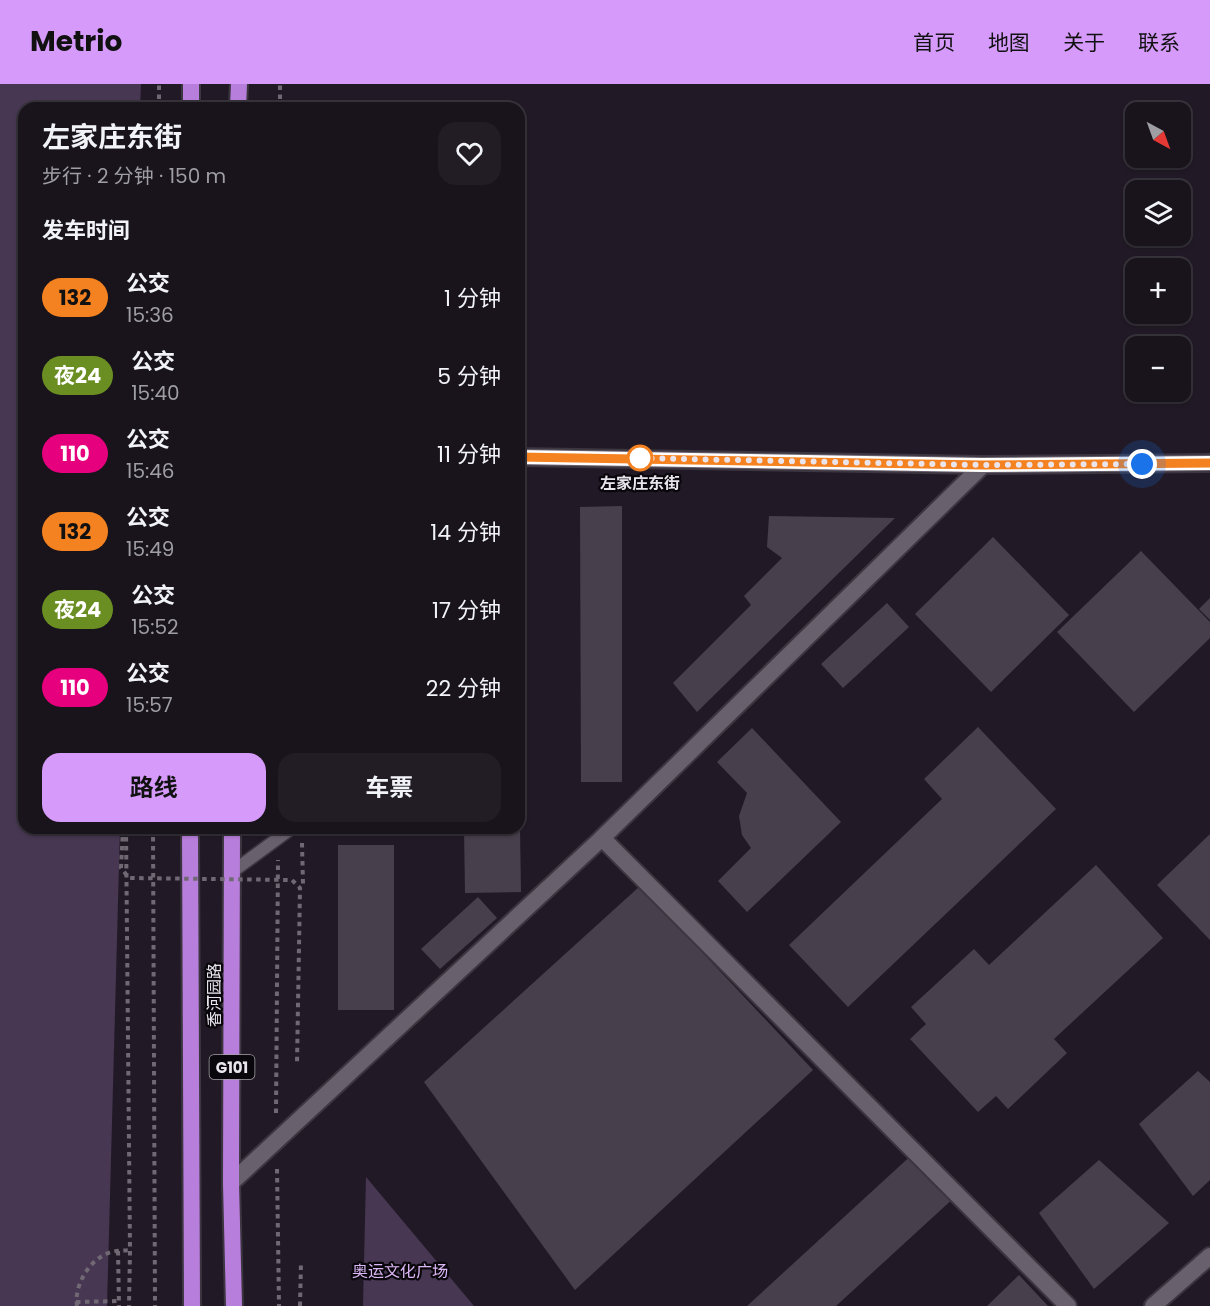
<!DOCTYPE html>
<html lang="zh">
<meta charset="utf-8">
<style>
body{margin:0;font-family:Poppins,"Noto Sans SC",sans-serif;background:#221d25;color:#f1f3f6;height:100vh;display:flex;flex-direction:column;font-size:22px;white-space:nowrap}
*{box-sizing:border-box;margin:0}
p{font-size:20px;color:#9f9ea3}
.icon{flex:none;width:33px;height:33px;fill:none;stroke:currentColor;stroke-width:2;stroke-linecap:round;stroke-linejoin:round}
.map{position:relative;flex:1;overflow:hidden}
.details{position:absolute;left:18px;top:18px;width:507px;height:732px;display:flex;flex-direction:column;background:#19141c;border-radius:18px;box-shadow:0 2px 4px #0004,0 0 0 2px #37333b}
.details>*{flex:none}
.badge{padding:0 12px;border-radius:20px;font-size:21px;line-height:39px}
.needle{width:39px;rotate:139deg}
.controls{position:absolute;left:1125px;top:18px;display:grid;gap:12px}
.controls a{display:grid;place-items:center;width:66px;height:66px;border-radius:12px;background:#19141c;box-shadow:0 2px 4px #0004,0 0 0 2px #37333b;font-size:30px}
.you{position:absolute;width:30px;height:30px;margin:-15px;border:4px solid #fff;border-radius:50%;background:#1a73e8;box-shadow:0 0 0 9px #1a73e833}
.map>.badge{position:absolute;translate:-50% -50%;box-shadow:0 0 0 3px #fff}
h2{padding:0 24px;font-size:22px;line-height:54px}
.round{display:grid;place-items:center;flex:none;width:63px;height:63px;border-radius:18px;background:#221d25}
.headline{display:flex;align-items:center;justify-content:space-between;height:102px;padding:0 24px}
h1{font-size:28px;font-weight:700;line-height:45px}
.action{display:flex;gap:12px;margin-top:auto;padding:12px 24px}
.action a{flex:1;height:69px;border-radius:18px;background:#d69bfa;color:#111;font-size:24px;font-weight:700;line-height:69px;text-align:center}
.action a+a{background:#221d25;color:#f1f3f6}
ul{padding:0;list-style:none}
li{display:flex;align-items:center;gap:18px;height:78px;padding:0 24px}
li div{flex:1}
li b{display:block;font-size:22px}
li em{font-style:normal}
li .badge{min-width:66px;font-weight:700;text-align:center}
header{display:flex;align-items:center;gap:36px;box-sizing:border-box;height:84px;padding:0 30px;background:#d69bfa;color:#111}
header strong{font-size:28px}
nav{display:flex;gap:33px;margin-inline-start:auto;font-size:21px}
.map>svg:first-child{display:block}
.green{fill:#473752}
.building{fill:#473f4c}
.lines{fill:none;stroke-linecap:round;stroke-linejoin:round}
.service-casing{stroke:#3c3640;stroke-width:15}
.minor-casing{stroke:#3c3640;stroke-width:20}
.tertiary-casing{stroke:#3c3640;stroke-width:20}
.trunk-casing{stroke:#3c3640;stroke-width:20}
.path{stroke:#706974;stroke-width:4;stroke-dasharray:4.5 4.5;stroke-linecap:butt}
.service{stroke:#69606e;stroke-width:12}
.minor{stroke:#69606e;stroke-width:16}
.tertiary{stroke:#69606e;stroke-width:16}
.trunk{stroke:#b87edb;stroke-width:16}
.path-bridge{stroke:#706974;stroke-width:4;stroke-dasharray:4.5 4.5;stroke-linecap:butt}
.line-casing{stroke:#fff;stroke-width:14}
.line{stroke:#f58220;stroke-width:9}
.walk{stroke:#eae5ed;stroke-width:6;stroke-dasharray:0 10.8}
.stop-dot{fill:#fff;stroke:#f58220;stroke-width:3}
.labels{text-anchor:middle;dominant-baseline:central;stroke-width:4.5;stroke-linejoin:round;paint-order:stroke}
.shield{fill:#09070b;stroke:#a6a2a9;stroke-width:1.5}
.shield-label{font-size:15px;font-weight:bold;fill:#eae5ed}
.stop-label{font-size:16px;font-weight:bold;fill:#eae5ed;stroke:#09070b}
.street-label{font-size:16px;fill:#eae5ed;stroke:#09070b}
.park-label{font-size:16px;fill:#dcb7f5;stroke:#09070b}
</style>
<header>
<strong>Metrio</strong>
<nav><a>首页</a><a>地图</a><a>关于</a><a>联系</a></nav>
</header>
<div class="map">
<svg width="1210" height="1222" viewBox="0 0 1210 1222">
<rect width="100%" height="100%" fill="#211a26"/>
<g class="green">
<polygon points="0,0 141,0 140,24 24,24 24,744 120,744 107,1222 0,1222"/>
<polygon points="366,1093 474,1222 363,1222"/>
</g>
<g class="building">
<polygon points="622,422 622,698 581,698 580,423"/>
<polygon points="769,432 895,434 697,628 673,599 751,521 744,512 782,474 767,463"/>
<polygon points="993,453 1069,531 991,608 915,530"/>
<polygon points="1141,467 1210,538 1210,554 1134,628 1057,548"/>
<polygon points="1210,514 1210,536 1199,525"/>
<polygon points="887,519 909,543 843,604 821,580"/>
<polygon points="978,643 1056,725 848,923 789,861 942,715 924,695"/>
<polygon points="752,644 841,738 747,828 718,797 751,764 742,751 739,732 747,709 717,678"/>
<polygon points="464,744 520,744 521,808 465,809"/>
<polygon points="1210,750 1210,856 1157,801"/>
<rect x="338" y="761" width="56" height="165"/>
<polygon points="1096,781 1163,854 1054,955 1067,969 1008,1025 996,1012 978,1028 910,955 926,940 911,923 974,865 989,881"/>
<polygon points="640,802 813,986 575,1206 424,998"/>
<polygon points="478,813 497,834 440,885 421,865"/>
<polygon points="1198,987 1210,998 1210,1096 1193,1112 1139,1040"/>
<polygon points="916,1067 956,1112 836,1222 747,1222"/>
<polygon points="1099,1076 1169,1139 1094,1205 1039,1129"/>
<polygon points="1019,1191 1048,1222 987,1222"/>
</g>
<g class="lines">
<defs>
<polyline id="service" points="232,788 292,744"/>
<g id="minor">
<polyline points="602,754 1068,1222"/>
<polyline points="231,1099 602,754 983,381"/>
<polyline points="1153,1222 1210,1172"/>
</g>
<polyline id="tertiary" points="519,373 983,381 1210,379"/>
<g id="trunk">
<polyline points="191,24 191,0"/>
<polyline points="238,24 239,0"/>
<polyline points="190,744 192,1222"/>
<polyline points="232,744 231,1099 234,1222"/>
</g>
</defs>
<use href="#service" class="service-casing"/>
<use href="#minor" class="minor-casing"/>
<use href="#tertiary" class="tertiary-casing"/>
<use href="#trunk" class="trunk-casing"/>
<g class="path">
<polyline points="159,24 159,0"/>
<polyline points="280,24 280,0"/>
<polyline points="126,744 130,1166 129,1222"/>
<polyline points="153,744 155,1222"/>
<polyline points="302,759 303,800"/>
<polyline points="276,1029 278,776"/>
<polyline points="277,1085 279,1222"/>
<polyline points="118,1167 119,1222"/>
<polyline points="76,1218 120,1217"/>
<path d="M77 1222C74 1202 88 1178 106 1170 114 1166 122 1167 130 1166"/>
<polyline points="300,1222 301,1178"/>
</g>
<use href="#service" class="service"/>
<use href="#minor" class="minor"/>
<use href="#tertiary" class="tertiary"/>
<use href="#trunk" class="trunk"/>
<polyline class="path-bridge" points="123,744 121,784 129,794 292,796 300,804 297,979"/>
</g>
<g class="lines">
<defs>
<polyline id="line" points="519,373 982,381 1210,379"/>
</defs>
<use href="#line" class="line-casing"/>
<use href="#line" class="line"/>
<polyline class="walk" points="640,374 635,374 982,381 1142,380"/>
</g>
<circle class="stop-dot" cx="640" cy="374" r="12"/>
<g class="labels">
<rect class="shield" x="209.5" y="971" width="45" height="24" rx="4.5"/>
<g class="shield-label">
<text x="232" y="983">G101</text>
</g>
<g class="stop-label">
<text x="640" y="399">左家庄东街</text>
</g>
<g class="street-label">
<text transform="translate(214 911) rotate(-90)">香河园路</text>
</g>
<g class="park-label">
<text x="400" y="1187">奥运文化广场</text>
</g>
</g>
</svg>
<div class="controls">
<a><svg class="needle" viewBox="-14 -14 28 28"><path d="M0-13l5 13h-10z" fill="#e53935"/><path d="M0 13l5-13h-10z" fill="#9f9ea3"/></svg></a>
<a><svg class="icon" aria-label="layers" viewBox="0 0 24 24"><path d="M12 4l9 5-9 5-9-5zM3 14l9 5 9-5"/></svg></a>
<a>+</a>
<a>−</a>
</div>
<div class="you" style="left:1142px;top:380px"></div>
<section class="details">
<div class="headline"><div><h1>左家庄东街</h1><p>步行 · 2 分钟 · 150 m</p></div><a class="round"><svg class="icon" aria-label="heart" viewBox="0 0 24 24"><path d="M12 20l-8-8c-3-5 5-10 8-4 3-6 11-1 8 4z"/></svg></a></div>
<h2>发车时间</h2>
<ul>
<li><span class="badge" style="background:#f58220;color:#111">132</span><div><b>公交</b><p>15:36</p></div><em>1 分钟</em></li>
<li><span class="badge" style="background:#6b8e23;color:#fff">夜24</span><div><b>公交</b><p>15:40</p></div><em>5 分钟</em></li>
<li><span class="badge" style="background:#e6007e;color:#fff">110</span><div><b>公交</b><p>15:46</p></div><em>11 分钟</em></li>
<li><span class="badge" style="background:#f58220;color:#111">132</span><div><b>公交</b><p>15:49</p></div><em>14 分钟</em></li>
<li><span class="badge" style="background:#6b8e23;color:#fff">夜24</span><div><b>公交</b><p>15:52</p></div><em>17 分钟</em></li>
<li><span class="badge" style="background:#e6007e;color:#fff">110</span><div><b>公交</b><p>15:57</p></div><em>22 分钟</em></li>
</ul>
<div class="action"><a>路线</a><a>车票</a></div>
</section>
</div>
